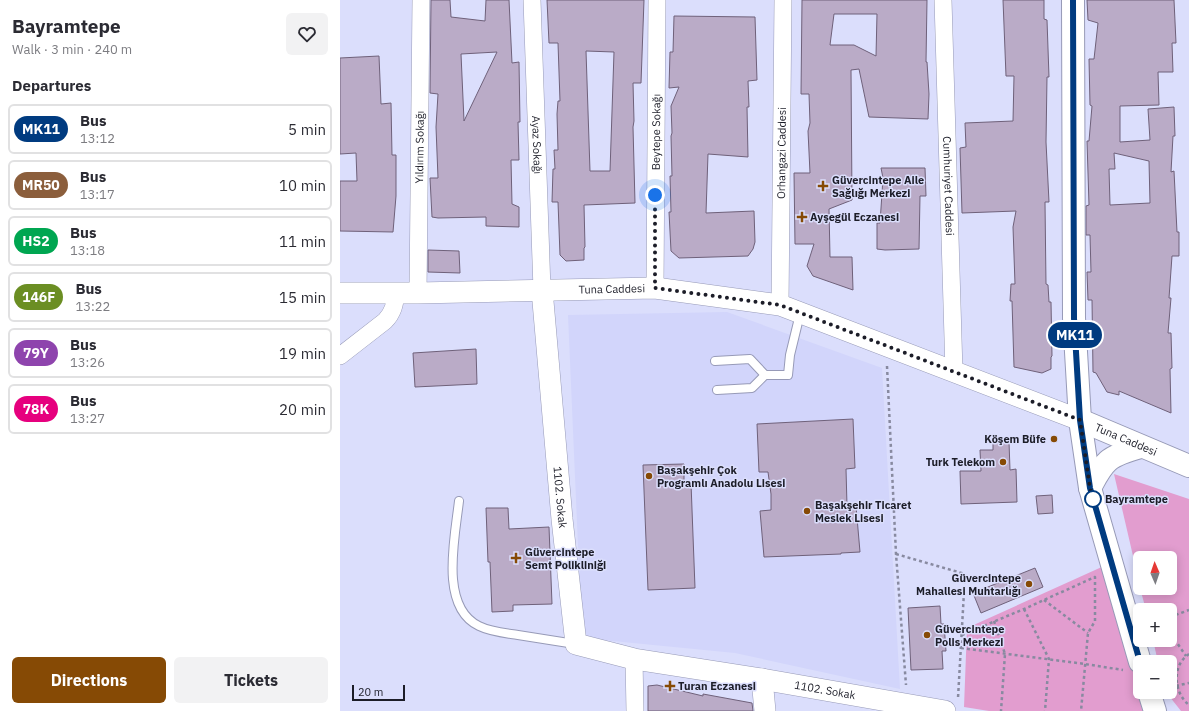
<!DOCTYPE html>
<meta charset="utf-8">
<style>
body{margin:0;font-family:"IBM Plex Sans",sans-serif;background:#f2f2f3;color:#2b2b33;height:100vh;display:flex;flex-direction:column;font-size:15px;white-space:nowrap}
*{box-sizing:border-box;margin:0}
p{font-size:13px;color:#7c7c81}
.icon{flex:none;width:22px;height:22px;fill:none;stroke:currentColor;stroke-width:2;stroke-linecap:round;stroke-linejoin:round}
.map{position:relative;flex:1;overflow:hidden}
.sheet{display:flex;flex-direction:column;background:#fff;width:340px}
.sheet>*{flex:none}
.badge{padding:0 8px;border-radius:13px;font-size:14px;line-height:26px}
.needle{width:26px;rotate:358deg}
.buttons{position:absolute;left:793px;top:551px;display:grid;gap:8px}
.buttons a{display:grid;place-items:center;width:44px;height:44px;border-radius:6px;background:#fff;box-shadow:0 2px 10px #0003;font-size:20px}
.scale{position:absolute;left:12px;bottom:10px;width:53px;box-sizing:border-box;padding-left:4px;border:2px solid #1c1d28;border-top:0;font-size:11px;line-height:14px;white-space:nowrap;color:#1c1d28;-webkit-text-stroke:3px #dbdefc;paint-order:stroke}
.you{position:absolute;width:20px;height:20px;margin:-10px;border:3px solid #fff;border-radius:50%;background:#1a73e8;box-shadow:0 0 0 6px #1a73e833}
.map>.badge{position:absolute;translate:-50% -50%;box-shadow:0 0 0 2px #fff}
h2{padding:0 12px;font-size:15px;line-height:36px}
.round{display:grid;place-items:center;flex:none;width:42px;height:42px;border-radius:6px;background:#f2f2f3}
.headline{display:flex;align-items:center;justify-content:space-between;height:68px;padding:0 12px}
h1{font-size:19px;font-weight:700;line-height:30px}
.button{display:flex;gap:8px;margin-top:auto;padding:8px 12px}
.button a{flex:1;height:46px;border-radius:6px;background:#864a05;color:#fff;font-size:16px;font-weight:700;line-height:46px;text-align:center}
.button a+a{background:#f2f2f3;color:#2b2b33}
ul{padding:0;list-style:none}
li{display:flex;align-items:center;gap:12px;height:50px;margin:0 8px 6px;padding:0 4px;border:2px solid #e1e1e2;border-radius:6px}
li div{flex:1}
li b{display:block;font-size:15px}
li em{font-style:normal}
li .badge{min-width:44px;font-weight:700;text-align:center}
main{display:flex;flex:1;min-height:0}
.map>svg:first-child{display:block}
.built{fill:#d2d5fb}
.green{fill:#e29dcf}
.building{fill:#baabc7;stroke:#6f617a;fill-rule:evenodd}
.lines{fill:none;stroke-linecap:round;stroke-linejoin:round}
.service-casing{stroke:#979ab7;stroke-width:10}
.minor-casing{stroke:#979ab7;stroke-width:18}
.tertiary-casing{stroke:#979ab7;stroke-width:22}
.secondary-casing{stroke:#979ab7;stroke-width:24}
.path{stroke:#888aa0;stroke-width:2.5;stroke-dasharray:3 3;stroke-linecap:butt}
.service{stroke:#fff;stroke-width:8}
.minor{stroke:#fff;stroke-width:17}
.tertiary{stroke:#fff;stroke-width:21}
.secondary{stroke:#fff;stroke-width:22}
.line-casing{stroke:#fff;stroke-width:9}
.line{stroke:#003b80;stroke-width:6}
.walk{stroke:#1c1d28;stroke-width:4;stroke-dasharray:0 7.2}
.poi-dot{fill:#864a05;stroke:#dbdefc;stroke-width:1.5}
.stop-dot{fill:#fff;stroke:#003b80;stroke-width:2}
.labels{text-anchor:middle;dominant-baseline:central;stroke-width:3;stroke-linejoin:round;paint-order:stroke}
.street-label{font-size:11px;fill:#1c1d28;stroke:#dbdefc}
.poi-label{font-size:11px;font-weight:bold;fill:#1c1d28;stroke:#dbdefc;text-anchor:start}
.stop-label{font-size:11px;font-weight:bold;fill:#1c1d28;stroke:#dbdefc;text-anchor:start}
</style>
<main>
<section class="sheet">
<div class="headline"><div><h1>Bayramtepe</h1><p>Walk · 3 min · 240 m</p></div><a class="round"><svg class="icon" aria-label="heart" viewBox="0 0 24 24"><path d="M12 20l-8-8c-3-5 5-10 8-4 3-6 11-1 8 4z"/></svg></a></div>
<h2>Departures</h2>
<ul>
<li><span class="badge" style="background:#003b80;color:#fff">MK11</span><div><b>Bus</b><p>13:12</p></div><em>5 min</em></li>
<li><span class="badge" style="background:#8b5e3c;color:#fff">MR50</span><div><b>Bus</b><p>13:17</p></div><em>10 min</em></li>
<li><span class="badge" style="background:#00a651;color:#fff">HS2</span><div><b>Bus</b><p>13:18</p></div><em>11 min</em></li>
<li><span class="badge" style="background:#6b8e23;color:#fff">146F</span><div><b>Bus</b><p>13:22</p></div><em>15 min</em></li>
<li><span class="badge" style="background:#8e44ad;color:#fff">79Y</span><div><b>Bus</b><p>13:26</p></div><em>19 min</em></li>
<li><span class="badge" style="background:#e6007e;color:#fff">78K</span><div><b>Bus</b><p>13:27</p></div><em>20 min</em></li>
</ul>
<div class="button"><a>Directions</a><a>Tickets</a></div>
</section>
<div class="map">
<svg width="849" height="711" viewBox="0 0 849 711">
<rect width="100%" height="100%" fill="#dbdefc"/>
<polygon class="built" points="387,312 542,368 560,689 395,653 242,638 228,315"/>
<g class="green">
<polygon points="774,474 849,499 849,711 841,711 826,692 830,692 830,662 818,662 813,640 830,640 830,610 806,610 800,588 830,588 830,558 800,558 800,586"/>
<polygon points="775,561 800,681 800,692 806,711 649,711 624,707 627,628"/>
</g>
<g class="building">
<path d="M91 0H110L111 17 145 21 146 0H169L172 63 179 62 180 122H178L179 160H171L172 204 179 207V227L146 226V217L98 218 92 217 90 178H98L96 127 98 94 90 93ZM157 52 124 121 121 54Z"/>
<path d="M207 0H304L301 83H293L294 121 293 127 295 203 244 205 245 247 244 248V260L226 261 220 255 218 202H212L213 169H215L214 150H218L217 114 218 101H220L218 43H209ZM246 51 274 52 270 171H250Z"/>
<path d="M462 0H587L586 62H587L589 94 588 119 529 117 519 69 511 70 512 200 489 209 490 257H512L513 290 473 276 467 266 474 244H455L454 173H470L468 131 470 123 469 94H461ZM494 14H537L536 56 514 45H490Z"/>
<polygon points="663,0 704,0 704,19 707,20 709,77 707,77 706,142 709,202 705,202 706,284 708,285 709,302 711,302 712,356 711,357 711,369 702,373 674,367 672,301 670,301 671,284 675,284 673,227 676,211 622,213 620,148 626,147 625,123 673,121 674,76 666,76"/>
<path d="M747 0H834L836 43H832L833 72H818L819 105 780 106V142L810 140 808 109 834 107 835 136H833L831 172 834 171 837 232H839V256H832L829 298H831L828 333H831L832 368 830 369 831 413 779 391V395L767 392 756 373 753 372 752 300H748L747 272H751L750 235H746V206L749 205 747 141H749L752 106 750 105 749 59H754L758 23 748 20ZM774 153 809 161 810 203 770 205 769 169H775Z"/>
<polygon points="334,16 415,17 417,80 408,81 409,107 407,107 408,157 368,154 366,213 414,211 415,242 413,249 408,256 339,258 331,251 329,212 331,212 330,176 332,176 331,136 332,133 331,106 339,87 329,88 330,52 333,52"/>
<polygon points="39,56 41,104 51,103 52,155 56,155 56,196 53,232 0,231 0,181 17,181 16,153 0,154 0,58"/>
<polygon points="541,168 585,168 586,196 580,196 579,249 545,250 537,249 537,223 540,223 543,178"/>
<polygon points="88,250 119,251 120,273 88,272"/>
<polygon points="136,349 137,384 75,387 73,353"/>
<polygon points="513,419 515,468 506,469 507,506 516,506 520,552 501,553 501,554 424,557 420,511 431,510 431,494 428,472 419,472 417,424"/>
<polygon points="669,442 670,470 676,469 677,502 621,504 620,471 641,471 640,450 653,450 653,443"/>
<polygon points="344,464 344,484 351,483 355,588 308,590 303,465"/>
<polygon points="712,495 713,513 698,514 696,496"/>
<polygon points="146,508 168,508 169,529 209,527 212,604 173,605 173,611 152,612 150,562 148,562"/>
<polygon points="695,568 703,587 641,613 633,593"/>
<polygon points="600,606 601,624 604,624 606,651 602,651 603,669 571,670 568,608"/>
<polygon points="317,685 363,696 363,694 412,703 413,711 308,711 308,686"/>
</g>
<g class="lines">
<defs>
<g id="service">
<polyline points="375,361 410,359 425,375 448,375 450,355 460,314"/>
<polyline points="377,390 412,388 425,375"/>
<path d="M119 501C115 537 99 607 139 626 151 632 165 633 178 635 197 638 216 641 235 644"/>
</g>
<g id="minor">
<path id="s1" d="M192 0 202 290"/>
<path id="s2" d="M603 0 614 372"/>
<path id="s3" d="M315 288 317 0"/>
<path id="s4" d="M78 293 81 0"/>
<path id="s5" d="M440 305 443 0"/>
<path d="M0 356 45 321C53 313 55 304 56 293"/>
<polyline points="294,659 295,711"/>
</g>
<g id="tertiary">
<path id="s6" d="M202 290 222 519 236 644 294 659 422 679 605 711"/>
<path id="s7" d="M0 293H78L315 288 440 305 740 420"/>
<polyline points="422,679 425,711"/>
</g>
<g id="secondary">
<polyline points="733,0 734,318 740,420 750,488 800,662"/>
<path id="s8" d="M740 420 849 466"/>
<path d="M750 488C755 479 760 468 768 461 776 454 790 450 801 447"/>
<polyline points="809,692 815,711"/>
</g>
</defs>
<use href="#service" class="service-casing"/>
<use href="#minor" class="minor-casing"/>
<use href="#tertiary" class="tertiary-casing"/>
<use href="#secondary" class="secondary-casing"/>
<g class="path">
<polyline points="547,366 556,554 566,685"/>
<polyline points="556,554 625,574 618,698"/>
<polyline points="704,600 748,633"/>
<polyline points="684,609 709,659 705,711"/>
<polyline points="830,617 849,610"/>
<polyline points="654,621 665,654 661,711"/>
<polyline points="622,635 684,609 755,577 755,621 748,633 741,711"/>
<polyline points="830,636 833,637 846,656"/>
<polyline points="621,648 745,664 783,670"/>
<path d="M849 654C831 666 834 693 849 705"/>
<polyline points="830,687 849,683"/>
</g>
<use href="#service" class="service"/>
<use href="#minor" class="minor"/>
<use href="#tertiary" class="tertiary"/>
<use href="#secondary" class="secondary"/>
</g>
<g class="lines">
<defs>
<polyline id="line" points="733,0 734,318 740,420 750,488 800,662"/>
</defs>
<use href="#line" class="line-casing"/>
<use href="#line" class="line"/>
<polyline class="walk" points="315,195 315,288 440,305 740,420 750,488 754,502 753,499"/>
</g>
<g class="poi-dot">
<path d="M481 180h4v4h4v4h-4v4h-4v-4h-4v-4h4z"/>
<path d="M460 211h4v4h4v4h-4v4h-4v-4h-4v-4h4z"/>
<circle cx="714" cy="439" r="4"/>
<circle cx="663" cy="462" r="4"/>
<circle cx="309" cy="476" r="4"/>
<circle cx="467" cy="511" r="4"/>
<path d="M174 552h4v4h4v4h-4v4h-4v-4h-4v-4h4z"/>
<circle cx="689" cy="584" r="4"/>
<circle cx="587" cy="635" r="4"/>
<path d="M328 680h4v4h4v4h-4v4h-4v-4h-4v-4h4z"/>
</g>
<circle class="stop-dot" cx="753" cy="499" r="8"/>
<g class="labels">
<g class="street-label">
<text stroke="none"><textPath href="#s3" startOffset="156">Beytepe Sokağı</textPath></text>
<text stroke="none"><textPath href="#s1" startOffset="145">Ayaz Sokağı</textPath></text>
<text stroke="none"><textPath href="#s4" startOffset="146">Yıldırım Sokağı</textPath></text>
<text stroke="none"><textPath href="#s5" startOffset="152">Orhangazi Caddesi</textPath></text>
<text stroke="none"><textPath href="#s2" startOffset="186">Cumhuriyet Caddesi</textPath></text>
<text stroke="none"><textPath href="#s7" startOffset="272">Tuna Caddesi</textPath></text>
<text stroke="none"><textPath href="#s8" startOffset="50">Tuna Caddesi</textPath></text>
<text stroke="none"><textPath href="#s6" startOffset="208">1102. Sokak</textPath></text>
<text stroke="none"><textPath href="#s6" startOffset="609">1102. Sokak</textPath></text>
</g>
<g class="poi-label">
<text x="492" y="180">Güvercintepe Aile<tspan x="492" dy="13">Sağlığı Merkezi</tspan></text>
<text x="470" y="217">Ayşegül Eczanesi</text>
<text x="706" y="439" text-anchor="end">Köşem Büfe</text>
<text x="655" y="462" text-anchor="end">Turk Telekom</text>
<text x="317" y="470">Başakşehir Çok<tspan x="317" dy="13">Programlı Anadolu Lisesi</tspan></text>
<text x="475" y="505">Başakşehir Ticaret<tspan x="475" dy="13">Meslek Lisesi</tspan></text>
<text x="185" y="552">Güvercintepe<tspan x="185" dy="13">Semt Polikliniği</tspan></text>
<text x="681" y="578" text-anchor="end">Güvercintepe<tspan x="681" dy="13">Mahallesi Muhtarlığı</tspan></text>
<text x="595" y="629">Güvercintepe<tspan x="595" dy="13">Polis Merkezi</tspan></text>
<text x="338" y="686">Turan Eczanesi</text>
</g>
<g class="stop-label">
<text x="765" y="499">Bayramtepe</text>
</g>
</g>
</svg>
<div class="buttons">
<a><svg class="needle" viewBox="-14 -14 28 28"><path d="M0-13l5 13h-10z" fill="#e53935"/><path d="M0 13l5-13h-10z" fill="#7c7c81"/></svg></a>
<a>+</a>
<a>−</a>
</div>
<div class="scale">20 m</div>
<div class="you" style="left:315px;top:195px"></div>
<b class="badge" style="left:735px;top:335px;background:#003b80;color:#fff">MK11</b>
</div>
</main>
